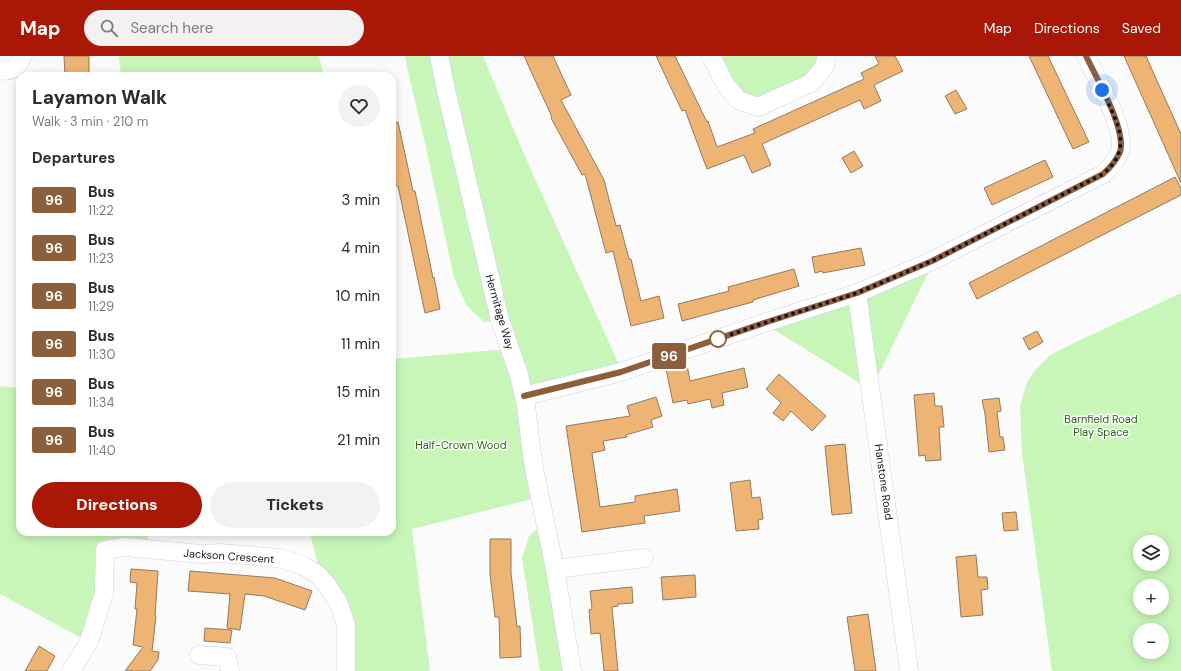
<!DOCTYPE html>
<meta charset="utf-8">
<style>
body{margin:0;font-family:"DM Sans",sans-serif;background:#f2f2f3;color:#2b2b33;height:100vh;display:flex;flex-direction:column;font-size:15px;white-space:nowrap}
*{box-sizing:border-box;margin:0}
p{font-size:13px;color:#7c7c81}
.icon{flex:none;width:22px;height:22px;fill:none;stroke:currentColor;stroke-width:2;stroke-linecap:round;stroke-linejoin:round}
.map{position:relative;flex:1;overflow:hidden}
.side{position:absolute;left:16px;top:16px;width:380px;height:464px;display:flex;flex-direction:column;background:#fff;border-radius:12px;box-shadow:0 2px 10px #0003}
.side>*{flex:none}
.badge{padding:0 8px;border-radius:3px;font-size:14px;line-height:26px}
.fabs{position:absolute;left:1133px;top:479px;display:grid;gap:8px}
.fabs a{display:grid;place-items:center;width:36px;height:36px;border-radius:50%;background:#fff;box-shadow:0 2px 10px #0003;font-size:20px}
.you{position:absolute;width:20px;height:20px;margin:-10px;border:3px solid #fff;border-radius:50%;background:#1a73e8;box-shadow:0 0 0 6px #1a73e833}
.map>.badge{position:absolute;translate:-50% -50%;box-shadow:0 0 0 2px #fff}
h2{padding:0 16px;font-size:15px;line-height:36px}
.round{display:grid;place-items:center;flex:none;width:42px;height:42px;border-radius:21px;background:#f2f2f3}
.headline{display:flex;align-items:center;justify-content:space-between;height:68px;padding:0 16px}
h1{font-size:19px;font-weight:800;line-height:30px}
.cta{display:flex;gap:8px;margin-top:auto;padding:8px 16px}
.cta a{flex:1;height:46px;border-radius:24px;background:#a91807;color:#fff;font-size:16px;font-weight:800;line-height:46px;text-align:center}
.cta a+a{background:#f2f2f3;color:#2b2b33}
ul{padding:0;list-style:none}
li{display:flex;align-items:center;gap:12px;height:48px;padding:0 16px}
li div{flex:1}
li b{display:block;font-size:15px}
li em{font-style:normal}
li .badge{min-width:44px;font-weight:700;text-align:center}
header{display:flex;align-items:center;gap:24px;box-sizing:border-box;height:56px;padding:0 20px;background:#a91807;color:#fff}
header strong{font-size:19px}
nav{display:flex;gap:22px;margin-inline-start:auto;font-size:14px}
.search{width:280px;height:36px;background:#f2f2f3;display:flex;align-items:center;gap:10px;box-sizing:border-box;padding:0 14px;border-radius:22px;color:#7c7c81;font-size:15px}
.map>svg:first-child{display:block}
.green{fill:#c8f6b9;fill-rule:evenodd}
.building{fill:#edb473;stroke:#927a5f}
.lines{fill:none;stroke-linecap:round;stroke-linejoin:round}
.minor-casing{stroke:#d4cdf0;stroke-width:19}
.minor{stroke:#fff;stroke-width:18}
.line-casing{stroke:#fff;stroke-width:9}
.line{stroke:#8b5e3c;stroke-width:6}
.walk{stroke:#15131f;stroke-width:4;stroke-dasharray:0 7.2}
.stop-dot{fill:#fff;stroke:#8b5e3c;stroke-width:2}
.labels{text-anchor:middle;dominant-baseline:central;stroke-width:3;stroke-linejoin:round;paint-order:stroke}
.street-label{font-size:11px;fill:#15131f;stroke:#fff}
.park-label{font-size:11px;fill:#29670b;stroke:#fff}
</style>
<header>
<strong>Map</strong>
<div class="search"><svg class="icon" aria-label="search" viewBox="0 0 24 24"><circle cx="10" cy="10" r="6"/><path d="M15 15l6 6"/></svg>Search here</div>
<nav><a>Map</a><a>Directions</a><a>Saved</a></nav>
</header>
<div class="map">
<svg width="1181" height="615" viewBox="0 0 1181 615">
<rect width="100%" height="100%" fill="#fbfbfb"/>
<g class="green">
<polygon points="119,0 319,0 324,20 121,20"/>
<polygon points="405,0 483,0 527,105 621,313 524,340 540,441 412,473 430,615 346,615 346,569 317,506 310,476 392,476 392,303 507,293 500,264 484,266 467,250 454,222 425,87 407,11"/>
<polygon points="711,0 826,0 825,10 758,51 738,44"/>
<polygon points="933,207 871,334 768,270"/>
<path d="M1181 237V615H1052L1022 397 1020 350 1024 336 1028 324 1036 313 1050 299 1076 286ZM1140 486H1162V508H1140ZM1140 530H1162V552H1140ZM1140 574H1162V596H1140Z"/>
<polygon points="0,330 20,332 20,476 149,476 146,494 105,494 89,586 0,538"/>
<polygon points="545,466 572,615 540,615 522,502 529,480"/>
</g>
<g class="building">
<polygon points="64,0 89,0 89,20 65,20"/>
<polygon points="524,0 553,0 571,39 561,44 604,124 616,170 620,169 629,203 631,203 641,245 659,240 664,262 631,270 613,195 606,197 585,118 582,119 551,62 552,61"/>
<polygon points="656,0 675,0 707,66 708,65 717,91 755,77 753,73 864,23 861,17 879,8 875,0 895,0 903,15 874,29 881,45 864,53 860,44 762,88 771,109 752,117 744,99 707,113 685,54 682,55"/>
<polygon points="1029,0 1048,0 1089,86 1073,93"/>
<polygon points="1124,0 1146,0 1153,16 1181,78 1181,127"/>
<polygon points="956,34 967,53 955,58 945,40"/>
<polygon points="398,66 413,135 415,135 433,222 434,221 440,253 425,257 398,130 396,130 392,108 392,67"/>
<polygon points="854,95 863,110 851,117 842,102"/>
<polygon points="1045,104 1053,121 992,149 984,132"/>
<polygon points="1175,121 1181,132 1181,139 977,243 969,227"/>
<polygon points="861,192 865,209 823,217 822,215 815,217 812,201"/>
<polygon points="794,213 799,230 753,244 753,246 682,265 678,248 729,235 728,231"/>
<polygon points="1037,275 1043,286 1029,294 1023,282"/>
<polygon points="687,309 690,325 744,312 748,331 722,337 724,349 712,352 710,343 688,348 687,344 673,347 666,313"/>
<polygon points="779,318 826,360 812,375 791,355 783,365 773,357 781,347 766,333"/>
<polygon points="934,337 935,350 942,350 944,371 939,371 941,404 926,405 925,399 919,400 914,339"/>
<polygon points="656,341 662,360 651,364 653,371 626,379 627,381 603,385 605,394 592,397 600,451 635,446 635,440 677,433 680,455 644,460 645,467 582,476 566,370 630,360 627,350"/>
<polygon points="999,342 1001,355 997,356 1000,381 1003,381 1005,394 989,396 985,358 982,344"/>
<polygon points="845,388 852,457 832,459 825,390"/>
<polygon points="750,424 752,442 760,441 763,463 758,464 759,473 736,475 730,427"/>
<polygon points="1016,456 1018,474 1004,475 1002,457"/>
<polygon points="490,483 511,483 511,517 517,571 520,570 521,601 500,602 499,561 495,561 490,518"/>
<polygon points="976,499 978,521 987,521 988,533 981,534 983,559 961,561 956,501"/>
<polygon points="131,513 158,515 155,560 156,560 152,595 159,596 158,604 150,615 125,615 143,591 133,589 137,553 135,553 137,527 130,526"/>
<polygon points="190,515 275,522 312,535 305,554 264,540 245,538 240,574 227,572 230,538 188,535"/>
<polygon points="695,519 696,541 663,544 661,521"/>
<polygon points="632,531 633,547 618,548 618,550 612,551 618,615 604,615 600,577 591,578 589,554 592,553 590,535"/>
<polygon points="868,558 876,615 855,615 847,561"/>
<polygon points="205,572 232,574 230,587 204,585"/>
<polygon points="39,590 55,600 47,615 25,615"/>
</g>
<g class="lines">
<defs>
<g id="minor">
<polyline points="439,0 446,34 500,264 519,319 526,349 531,391 535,417 555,513 572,615"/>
<polyline points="711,0 725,28 738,44 758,51 811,27 825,10 826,0"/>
<path d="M0 14C13 17 18 10 23 0"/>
<polyline points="857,237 909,615"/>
<path d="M524 340 621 316 767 266 857 237 932 205 1103 118C1110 112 1116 105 1120 96 1127 74 1096 21 1086 0"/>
<polyline points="555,513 644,502"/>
<polyline points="199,599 227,601 230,615"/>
<polyline points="71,615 89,586 104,537 105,494 124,491 202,498 221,497 278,502 302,509 317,518 327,529 338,546 346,569 346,615"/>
</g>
</defs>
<use href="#minor" class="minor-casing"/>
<use href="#minor" class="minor"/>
</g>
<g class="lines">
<defs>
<path id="line" d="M524 340 621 316 767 266 857 237 932 205 1103 118C1110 112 1116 105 1120 96 1127 74 1096 21 1086 0"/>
</defs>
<use href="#line" class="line-casing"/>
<use href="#line" class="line"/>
<path class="walk" d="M718 283 767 266 857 237 932 205 1103 118C1135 91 1116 65 1102 34"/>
</g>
<circle class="stop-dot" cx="718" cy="283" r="8"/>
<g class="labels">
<g class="street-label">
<text transform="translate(500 256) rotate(74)">Hermitage Way</text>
<text transform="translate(884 426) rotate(82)">Hanstone Road</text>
<text transform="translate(229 500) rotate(4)">Jackson Crescent</text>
</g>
<g class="park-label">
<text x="1101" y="363">Barnfield Road<tspan x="1101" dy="13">Play Space</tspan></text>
<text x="461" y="389">Half-Crown Wood</text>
</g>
</g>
</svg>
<div class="fabs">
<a><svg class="icon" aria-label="layers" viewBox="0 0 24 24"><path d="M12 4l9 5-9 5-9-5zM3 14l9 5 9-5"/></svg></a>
<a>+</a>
<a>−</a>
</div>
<div class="you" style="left:1102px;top:34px"></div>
<b class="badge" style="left:669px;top:300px;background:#8b5e3c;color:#fff">96</b>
<section class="side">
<div class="headline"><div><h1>Layamon Walk</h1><p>Walk · 3 min · 210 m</p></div><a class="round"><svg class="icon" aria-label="heart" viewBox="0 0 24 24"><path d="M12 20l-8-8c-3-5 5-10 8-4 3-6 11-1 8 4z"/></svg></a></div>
<h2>Departures</h2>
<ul>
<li><span class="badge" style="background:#8b5e3c;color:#fff">96</span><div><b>Bus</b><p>11:22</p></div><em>3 min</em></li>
<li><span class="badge" style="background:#8b5e3c;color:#fff">96</span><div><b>Bus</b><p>11:23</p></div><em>4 min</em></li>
<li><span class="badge" style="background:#8b5e3c;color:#fff">96</span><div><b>Bus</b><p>11:29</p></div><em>10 min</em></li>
<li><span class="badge" style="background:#8b5e3c;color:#fff">96</span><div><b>Bus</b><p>11:30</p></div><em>11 min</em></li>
<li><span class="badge" style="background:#8b5e3c;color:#fff">96</span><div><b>Bus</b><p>11:34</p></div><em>15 min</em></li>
<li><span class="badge" style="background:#8b5e3c;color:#fff">96</span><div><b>Bus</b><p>11:40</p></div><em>21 min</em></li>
</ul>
<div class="cta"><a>Directions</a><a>Tickets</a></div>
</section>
</div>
